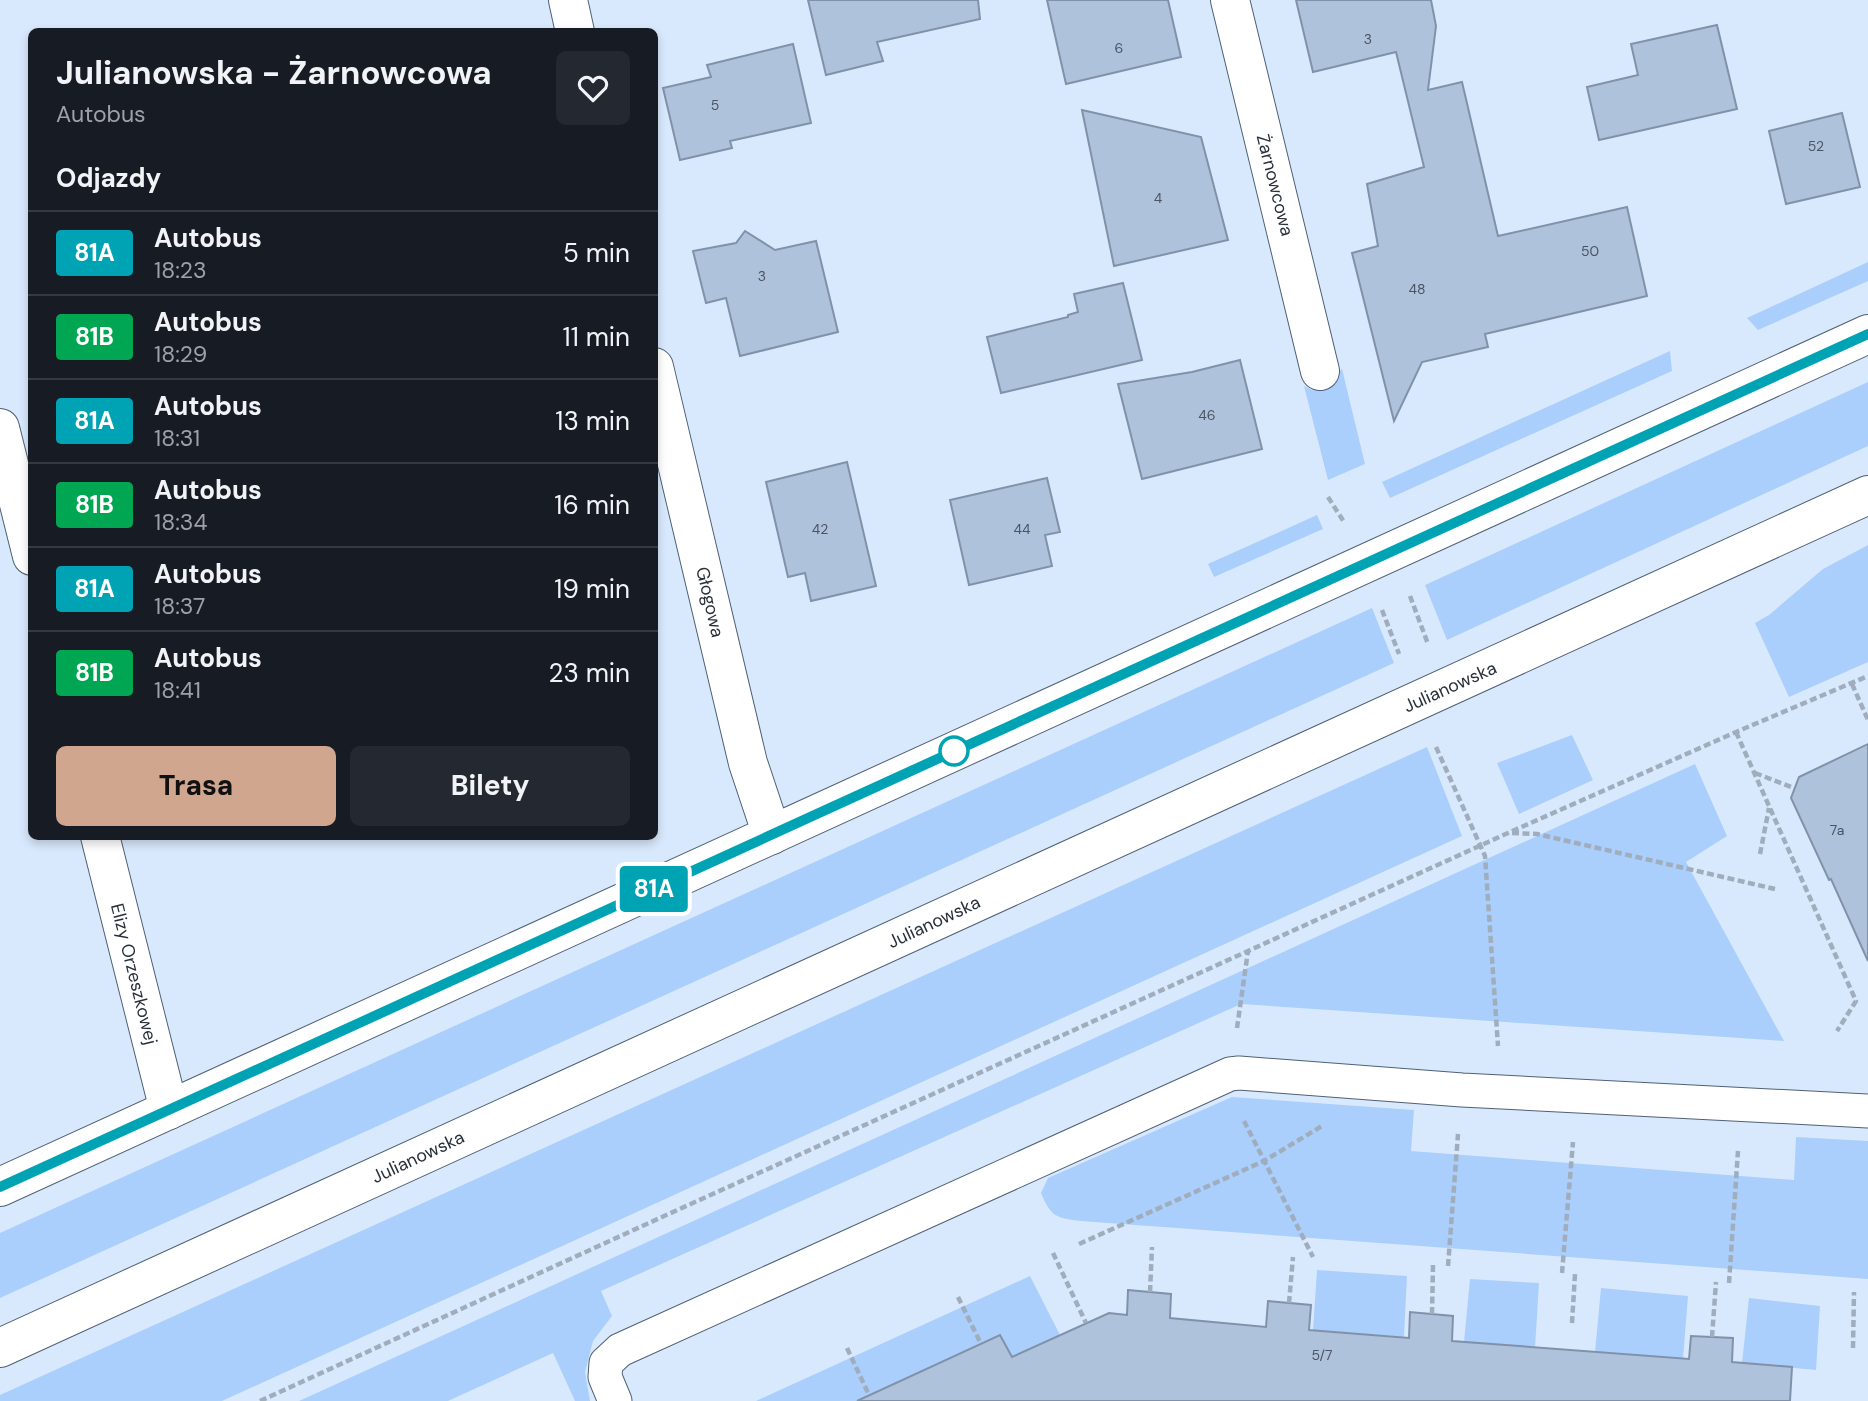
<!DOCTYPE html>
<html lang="pl">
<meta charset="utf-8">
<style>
body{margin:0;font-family:"DM Sans",sans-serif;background:#242831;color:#f1f3f6;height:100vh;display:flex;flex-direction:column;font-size:26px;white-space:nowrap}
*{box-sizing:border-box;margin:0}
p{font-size:23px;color:#9ea1a6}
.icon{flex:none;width:38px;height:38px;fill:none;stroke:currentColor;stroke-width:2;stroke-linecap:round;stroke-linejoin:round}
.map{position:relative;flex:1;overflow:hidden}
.drawer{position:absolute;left:28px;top:28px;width:630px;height:812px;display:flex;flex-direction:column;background:#171b24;border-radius:10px;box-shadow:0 4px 10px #0003}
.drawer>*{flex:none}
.badge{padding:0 14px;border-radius:5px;font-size:24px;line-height:46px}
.map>.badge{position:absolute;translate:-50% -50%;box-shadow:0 0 0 4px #fff}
h2{padding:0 28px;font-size:26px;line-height:63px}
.round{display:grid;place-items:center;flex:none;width:74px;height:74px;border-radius:10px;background:#242831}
.headline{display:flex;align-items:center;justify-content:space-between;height:119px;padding:0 28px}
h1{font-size:33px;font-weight:700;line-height:52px}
.button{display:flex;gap:14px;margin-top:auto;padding:14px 28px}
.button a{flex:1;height:80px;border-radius:10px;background:#d1a68e;color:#111;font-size:28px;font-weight:700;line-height:80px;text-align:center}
.button a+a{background:#242831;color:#f1f3f6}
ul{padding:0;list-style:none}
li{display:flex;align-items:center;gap:21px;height:84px;padding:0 28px;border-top:2px solid #363941}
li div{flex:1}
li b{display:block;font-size:26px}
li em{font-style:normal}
li .badge{min-width:77px;font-weight:700;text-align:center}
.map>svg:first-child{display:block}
.green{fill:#aacffd}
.building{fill:#afc2db;stroke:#8092a9;stroke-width:2}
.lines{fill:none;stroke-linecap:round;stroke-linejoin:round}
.lane-casing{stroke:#4f6075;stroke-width:35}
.street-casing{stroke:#4f6075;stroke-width:40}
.secondary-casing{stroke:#4f6075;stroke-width:40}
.path{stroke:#9fadbd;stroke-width:4.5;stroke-dasharray:7 3.5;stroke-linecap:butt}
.lane{stroke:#fff;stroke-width:33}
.street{stroke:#fff;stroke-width:38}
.secondary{stroke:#fff;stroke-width:38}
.line-casing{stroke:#fff;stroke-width:16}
.line{stroke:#00a3b4;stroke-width:10}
.stop-dot{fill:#fff;stroke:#00a3b4;stroke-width:3.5}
.labels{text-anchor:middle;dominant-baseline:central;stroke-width:5;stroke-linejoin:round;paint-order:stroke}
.number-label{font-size:14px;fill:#4a5462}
.street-label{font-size:18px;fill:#283039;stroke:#fff}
</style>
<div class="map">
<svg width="1868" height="1401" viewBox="0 0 1868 1401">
<rect width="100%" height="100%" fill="#d9e9fd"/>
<g class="green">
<polygon points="1868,262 1868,281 1758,330 1747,318"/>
<polygon points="1670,351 1672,371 1390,498 1382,482"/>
<polygon points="1342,369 1365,464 1328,480 1304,386 1312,390 1322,389 1334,375"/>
<polygon points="1868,382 1868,446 1447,640 1425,585"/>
<polygon points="1317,515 1323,529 1214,577 1208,564"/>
<polygon points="1868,545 1868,662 1789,697 1755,623 1769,615 1823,569"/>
<polygon points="1372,608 1394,663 0,1298 0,1233"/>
<polygon points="1572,735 1593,780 1519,814 1497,763"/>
<polygon points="1427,747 1462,836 222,1401 0,1401 0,1395"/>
<polygon points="1695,764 1727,836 1686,862 1784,1041 1241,1004 601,1291 612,1316 593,1341 585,1372 590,1401 575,1401 553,1353 448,1401 299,1401"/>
<path d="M1232 1097 1414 1110 1411 1151 1794 1180 1796 1137 1868 1141V1279L1081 1221C1056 1218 1051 1217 1041 1193L1048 1178Z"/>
<polygon points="1317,1270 1407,1276 1404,1337 1313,1330"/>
<polygon points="1030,1276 1060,1335 1012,1357 1000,1335 961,1353 896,1401 888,1386 856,1401 756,1401"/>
<polygon points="1470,1279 1539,1283 1535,1348 1464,1342"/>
<polygon points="1601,1288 1688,1296 1683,1359 1595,1352"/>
<polygon points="1749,1298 1820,1306 1816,1370 1742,1363"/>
</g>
<g class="building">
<polygon points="808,0 978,0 980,19 877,42 883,61 826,75"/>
<polygon points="1047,0 1168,0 1181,57 1066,84"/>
<polygon points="1296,0 1431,0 1436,26 1428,90 1462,82 1498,236 1627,207 1647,296 1485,334 1488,347 1422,362 1394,421 1352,253 1378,246 1367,184 1424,167 1396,52 1313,72"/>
<polygon points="1717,25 1737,109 1599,140 1587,87 1638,75 1631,44"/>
<polygon points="793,44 811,123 730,141 732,148 680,160 663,88 711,77 707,65"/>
<polygon points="1082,110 1201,137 1228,240 1114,266"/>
<polygon points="1842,113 1860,187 1786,204 1769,131"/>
<polygon points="745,231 775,250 816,241 838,332 740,356 726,298 706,303 693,251 736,243"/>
<polygon points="1123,283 1142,360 1001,393 987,337 1068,317 1068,315 1078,312 1074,294"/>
<polygon points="1240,360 1262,449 1142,479 1118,384 1192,372"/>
<polygon points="847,462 876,586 811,601 805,573 788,577 766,482"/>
<polygon points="1047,478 1060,532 1045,535 1052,566 969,585 950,500"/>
<polygon points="1868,744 1868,961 1831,879 1829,880 1791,798 1799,777"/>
<polygon points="1128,1290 1171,1294 1170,1318 1266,1327 1268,1301 1311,1305 1309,1330 1409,1338 1410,1312 1453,1316 1452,1341 1689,1359 1691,1336 1733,1338 1732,1362 1792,1367 1790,1401 857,1401 1000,1335 1012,1357 1109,1313 1127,1315"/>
</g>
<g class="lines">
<defs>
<polyline id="lane" points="615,1401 605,1377 606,1363 620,1350 1230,1074 1239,1073 1462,1090 1868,1111"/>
<g id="street">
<polyline points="568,0 575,32"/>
<polyline points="1230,0 1320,371"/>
<polyline points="654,367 748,763 772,835"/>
<polyline points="0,428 32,556"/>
<polyline points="100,836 169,1110"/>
</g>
<g id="secondary">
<polyline points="0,1187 1868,334"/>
<polyline points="0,1348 1868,495"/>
</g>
</defs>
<use href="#lane" class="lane-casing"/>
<use href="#street" class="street-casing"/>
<use href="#secondary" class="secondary-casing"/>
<g class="path">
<polyline points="1328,497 1344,522"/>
<polyline points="1410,596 1428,644"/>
<polyline points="1382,610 1399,654"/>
<polyline points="1852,684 1868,720"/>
<polyline points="1736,732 1856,1001 1837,1031"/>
<polyline points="1436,747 1485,856 1498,1046"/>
<polyline points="1755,773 1794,788"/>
<polyline points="1512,833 1537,834 1775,889"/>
<polyline points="1760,854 1769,808"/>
<polyline points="1237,1028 1248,951"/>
<polyline points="1244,1121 1313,1257"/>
<polyline points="1079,1244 1264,1161 1322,1126"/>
<polyline points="1053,1253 1086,1323"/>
<polyline points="1448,1266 1458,1134"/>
<polyline points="1562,1273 1573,1142"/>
<polyline points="1729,1283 1738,1151"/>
<polyline points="1150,1292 1152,1247"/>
<polyline points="958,1297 981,1344"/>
<polyline points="1289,1303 1293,1257"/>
<polyline points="1432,1314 1433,1265"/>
<polyline points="1572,1323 1575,1274"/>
<polyline points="1712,1337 1716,1282"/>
<polyline points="847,1348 869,1395"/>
<polyline points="1853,1348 1854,1292"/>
<polyline points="260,1401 662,1217 1508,833 1736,732 1868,676"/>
</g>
<use href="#lane" class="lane"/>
<use href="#street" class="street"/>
<use href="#secondary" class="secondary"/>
</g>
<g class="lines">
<defs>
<polyline id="line" points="0,1187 1868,334"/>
</defs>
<use href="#line" class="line-casing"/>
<use href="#line" class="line"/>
</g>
<circle class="stop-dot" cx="954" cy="751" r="14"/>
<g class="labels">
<g class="number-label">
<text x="1368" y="39">3</text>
<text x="1119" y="48">6</text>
<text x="715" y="105">5</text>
<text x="1816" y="146">52</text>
<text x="1158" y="198">4</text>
<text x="1590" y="251">50</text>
<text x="762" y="276">3</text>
<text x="1417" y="289">48</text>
<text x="1207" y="415">46</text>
<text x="820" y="529">42</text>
<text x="1022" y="529">44</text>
<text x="1837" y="830">7a</text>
<text x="1322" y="1355">5/7</text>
</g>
<g class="street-label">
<text transform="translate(1275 185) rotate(76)">Żarnowcowa</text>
<text transform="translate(710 602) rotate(77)">Głogowa</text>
<text transform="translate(1450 687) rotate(-24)">Julianowska</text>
<text transform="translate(934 922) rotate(-25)">Julianowska</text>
<text transform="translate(134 974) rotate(76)">Elizy Orzeszkowej</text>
<text transform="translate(418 1157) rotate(-25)">Julianowska</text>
</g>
</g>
</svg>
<b class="badge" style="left:654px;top:889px;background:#00a3b4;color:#fff">81A</b>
<section class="drawer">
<div class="headline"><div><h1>Julianowska - Żarnowcowa</h1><p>Autobus</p></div><a class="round"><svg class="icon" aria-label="heart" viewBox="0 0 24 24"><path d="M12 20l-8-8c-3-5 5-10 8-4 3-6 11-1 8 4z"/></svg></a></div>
<h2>Odjazdy</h2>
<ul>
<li><span class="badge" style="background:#00a3b4;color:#fff">81A</span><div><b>Autobus</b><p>18:23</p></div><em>5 min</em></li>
<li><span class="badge" style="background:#00a651;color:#fff">81B</span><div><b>Autobus</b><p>18:29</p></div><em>11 min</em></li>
<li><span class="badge" style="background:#00a3b4;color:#fff">81A</span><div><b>Autobus</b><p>18:31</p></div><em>13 min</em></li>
<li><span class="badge" style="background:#00a651;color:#fff">81B</span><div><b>Autobus</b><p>18:34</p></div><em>16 min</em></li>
<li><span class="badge" style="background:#00a3b4;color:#fff">81A</span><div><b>Autobus</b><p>18:37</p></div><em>19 min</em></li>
<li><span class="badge" style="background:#00a651;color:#fff">81B</span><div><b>Autobus</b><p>18:41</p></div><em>23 min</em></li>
</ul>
<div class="button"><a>Trasa</a><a>Bilety</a></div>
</section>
</div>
